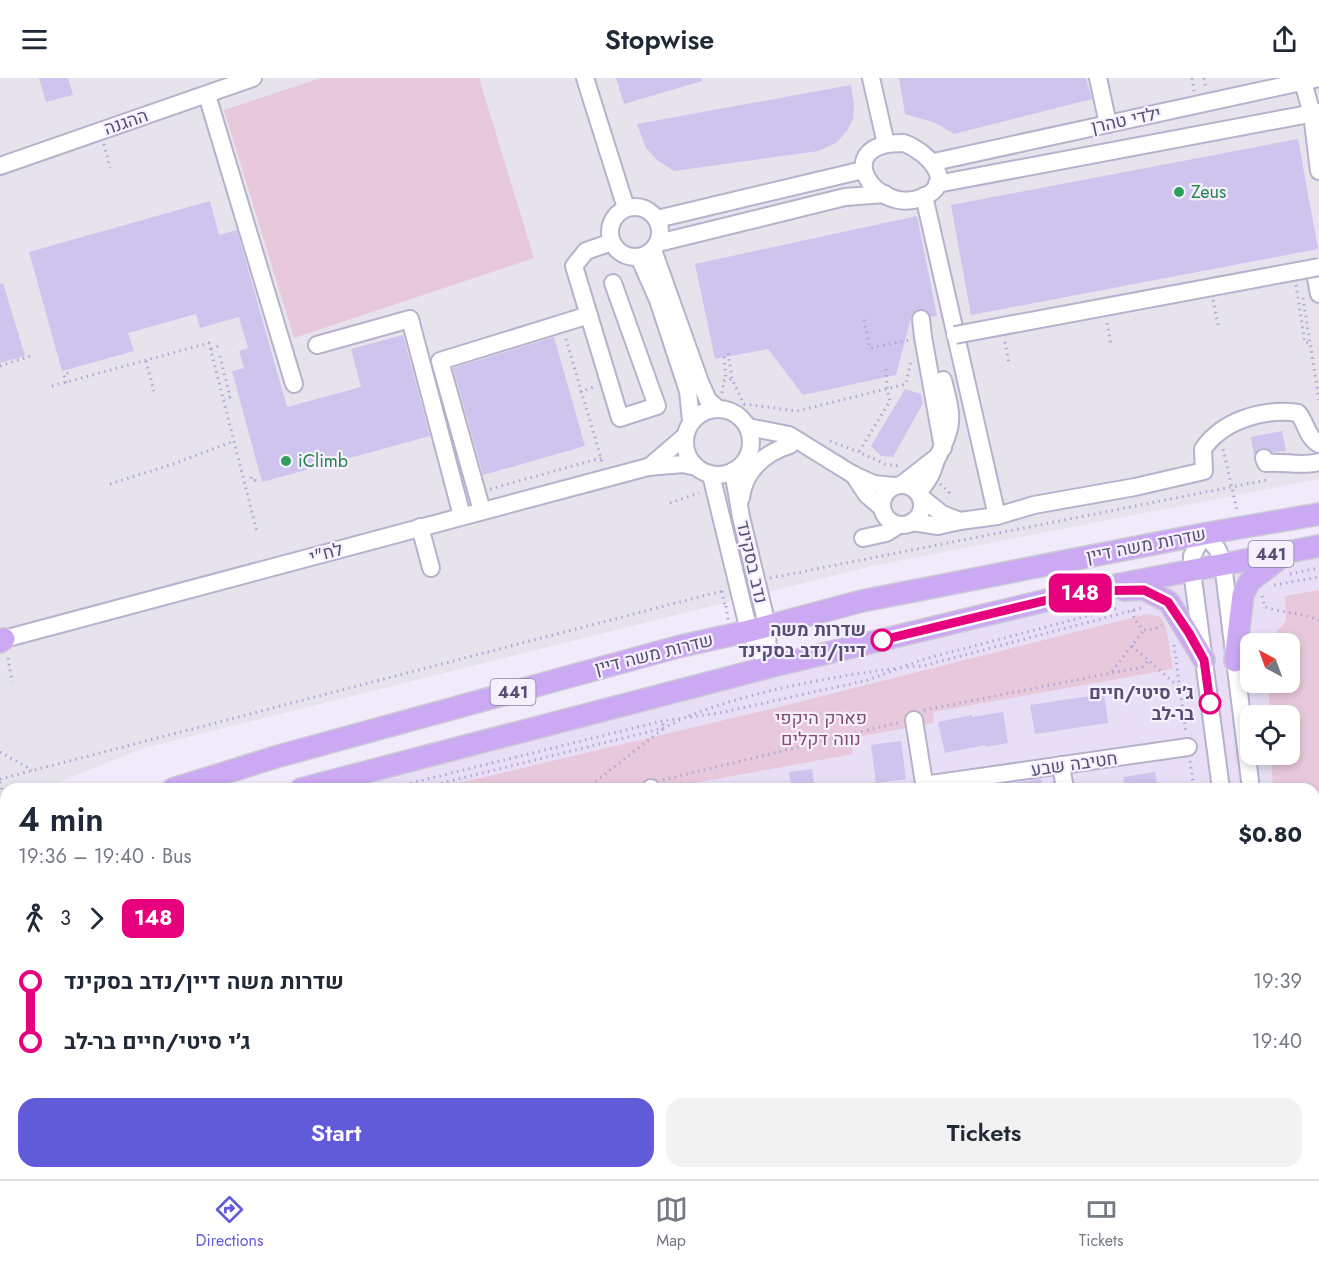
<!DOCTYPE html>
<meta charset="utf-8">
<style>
body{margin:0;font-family:Jost,Heebo,sans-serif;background:#f2f2f3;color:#1f2937;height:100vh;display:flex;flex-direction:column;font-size:22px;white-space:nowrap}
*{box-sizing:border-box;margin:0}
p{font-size:20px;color:#747a83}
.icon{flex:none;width:33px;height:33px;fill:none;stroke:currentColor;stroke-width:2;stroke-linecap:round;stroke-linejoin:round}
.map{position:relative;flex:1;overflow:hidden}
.details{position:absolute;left:0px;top:705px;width:1320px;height:396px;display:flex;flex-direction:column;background:#fff;border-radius:18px 18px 0 0;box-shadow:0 3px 9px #0003}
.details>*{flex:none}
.badge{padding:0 12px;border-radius:9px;font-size:21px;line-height:39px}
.needle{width:39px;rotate:319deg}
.buttons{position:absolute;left:1240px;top:555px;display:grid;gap:12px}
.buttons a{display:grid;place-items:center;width:60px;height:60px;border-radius:12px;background:#fff;box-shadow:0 3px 9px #0003;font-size:30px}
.map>.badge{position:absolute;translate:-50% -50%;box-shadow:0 0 0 3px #fff}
.legs{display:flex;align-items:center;gap:9px;height:66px;padding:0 18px;font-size:20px}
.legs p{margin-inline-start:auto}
.summary{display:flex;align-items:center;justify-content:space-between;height:102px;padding:0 18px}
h1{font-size:33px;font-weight:600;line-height:45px}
.primary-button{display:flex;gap:12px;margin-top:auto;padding:12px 18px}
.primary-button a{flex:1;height:69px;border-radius:18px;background:#625bd9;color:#fff;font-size:24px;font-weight:600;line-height:69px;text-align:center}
.primary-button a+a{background:#f2f2f3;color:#1f2937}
ul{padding:0 18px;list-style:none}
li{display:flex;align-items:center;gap:21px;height:60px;font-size:22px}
li i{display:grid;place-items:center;width:9px;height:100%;margin:0 8px;background:currentColor}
li i::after{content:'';width:15px;height:15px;margin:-8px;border:4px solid;border-radius:50%;background:#fff}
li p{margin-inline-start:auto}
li:first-child i{background:linear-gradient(#0000 50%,currentColor 0)}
li:last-child i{background:linear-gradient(currentColor 50%,#0000 0)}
header{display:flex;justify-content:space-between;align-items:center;height:78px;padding:0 18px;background:#fff;font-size:27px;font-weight:600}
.tab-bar{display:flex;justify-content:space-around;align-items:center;height:84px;border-top:2px solid #e0e1e3;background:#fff;font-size:16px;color:#747a83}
.tab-bar a{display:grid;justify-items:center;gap:3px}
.tab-bar .current{color:#625bd9}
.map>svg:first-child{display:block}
.residential{fill:#e8dff7;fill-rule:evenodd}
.industrial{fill:#e6e3ec}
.green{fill:#e8c9db}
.building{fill:#cec4ee}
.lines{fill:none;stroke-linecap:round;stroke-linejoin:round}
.minor-casing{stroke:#b8b1cc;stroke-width:20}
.major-casing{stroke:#cccad5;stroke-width:24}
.path{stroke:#b1a7d3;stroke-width:3;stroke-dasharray:1.5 4.5;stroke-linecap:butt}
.minor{stroke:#fff;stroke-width:16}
.major{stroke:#cba9f3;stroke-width:21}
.minor-bridge-casing{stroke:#b8b1cc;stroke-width:20;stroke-linecap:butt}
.minor-bridge{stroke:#fff;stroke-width:16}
.line-1-casing{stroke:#fff;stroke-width:14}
.line-1{stroke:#e6007e;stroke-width:9}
.leisure-dot{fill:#2e9e5b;stroke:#f6f0fe;stroke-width:2}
.stop-1-dot{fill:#fff;stroke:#e6007e;stroke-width:3}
.labels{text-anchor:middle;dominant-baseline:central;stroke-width:4.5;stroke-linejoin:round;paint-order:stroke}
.shield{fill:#f6f0fe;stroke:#867f9d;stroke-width:1.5}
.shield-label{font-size:16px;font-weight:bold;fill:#564f73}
.street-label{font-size:18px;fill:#564f73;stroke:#f6f0fe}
.leisure-label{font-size:18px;fill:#27864d;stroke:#f6f0fe;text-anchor:start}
.stop-label{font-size:18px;font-weight:bold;fill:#564f73;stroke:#f6f0fe;text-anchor:end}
.park-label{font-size:18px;fill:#834f67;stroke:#f6f0fe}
</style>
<header><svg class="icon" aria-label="menu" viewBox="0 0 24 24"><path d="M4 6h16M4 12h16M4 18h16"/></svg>Stopwise<svg class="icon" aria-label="share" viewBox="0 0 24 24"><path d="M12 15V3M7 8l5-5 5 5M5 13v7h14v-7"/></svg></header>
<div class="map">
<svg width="1319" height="1101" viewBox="0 0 1319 1101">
<rect width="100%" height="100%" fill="#f1eafb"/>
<path class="residential" d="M1319 476V1101H0V797L6 795V1095H1314V711H280L328 696 713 596ZM1251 566H1290V604H1251ZM1251 638H1290V676H1251Z"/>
<polygon class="industrial" points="0,0 1319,0 1319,401 872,488 144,670 42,711 6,711 6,725 0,728"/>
<g class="green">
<polygon points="321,0 479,0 534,180 294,260 224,32"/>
<polygon points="1319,512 1319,910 1314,903 1314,711 1273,711 1271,677 1290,676 1290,638 1270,637 1268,605 1290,604 1290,566 1267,565 1286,543 1285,518"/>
<polygon points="1147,536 1161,539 1166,549 1173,591 933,634 934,645 852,660 853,676 662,711 434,711 783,628"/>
<polygon points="945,1095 1125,1095 1080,1101 945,1101"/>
</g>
<g class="building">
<polygon points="39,0 68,0 73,17 46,24"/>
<polygon points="616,0 702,0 702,3 624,26"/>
<polygon points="899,0 1086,0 1092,21 954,56 936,45 905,36"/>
<polygon points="851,7 854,26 853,41 847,53 836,65 819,73 674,93 657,82 646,70 637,46"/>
<polygon points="1298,61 1318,171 971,237 951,127"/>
<polygon points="210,123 219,157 237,152 287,329 361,309 351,271 403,257 430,358 262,404 232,293 244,290 239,273 248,270 239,239 200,250 196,236 128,255 134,273 62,293 29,174"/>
<polygon points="917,138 937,238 931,239 926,232 920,231 912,236 896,297 803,317 768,271 715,281 695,186"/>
<polygon points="3,205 25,278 0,285 0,206"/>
<polygon points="554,259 585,368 483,397 453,290"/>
<polygon points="905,311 921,316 923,325 893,379 881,378 871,368"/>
<polygon points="1282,353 1286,373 1272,374 1266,370 1261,370 1254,378 1251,359"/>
<polygon points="1104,616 1108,645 1035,656 1030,627"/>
<polygon points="1003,634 1008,665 986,669 985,667 945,675 938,644 972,637 972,639"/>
<polygon points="901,663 906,701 876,705 871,667"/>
<polygon points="812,691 815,711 792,711 789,694"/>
<polygon points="1155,694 1158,711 1125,711 1123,699"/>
<polygon points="1041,701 1043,711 1008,711 1007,706"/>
</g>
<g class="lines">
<defs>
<g id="minor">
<polyline points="585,0 626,130"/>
<polyline points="871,0 886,66"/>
<polyline points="1098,0 1108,46"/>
<polyline points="1303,4 1312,36 1319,93"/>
<polyline points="207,17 294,306"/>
<path d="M904 65C928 74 959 106 921 120 873 137 829 64 904 65Z"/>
<polyline points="934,84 1319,0"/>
<polyline points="0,88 253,0"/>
<polyline points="937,106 1319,34"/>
<polyline points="924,118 997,438"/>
<circle cx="635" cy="154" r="25"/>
<polyline points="657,141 863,92"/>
<polyline points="612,164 586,173 574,188 620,340 657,328 613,205"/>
<polyline points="658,165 845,119 885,116"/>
<polyline points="653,172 700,304 708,322 718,331"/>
<polyline points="639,179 658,222 688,313 691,343"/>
<polyline points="1314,190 1319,216"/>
<polyline points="921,241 923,259 943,370"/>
<polyline points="317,267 410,241 462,438"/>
<circle cx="718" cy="364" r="33"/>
<polyline points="748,349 789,357 852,396 874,406 894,408"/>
<path d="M1264 380 1266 385C1283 383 1302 389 1319 384"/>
<polyline points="649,389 685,358"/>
<polyline points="733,393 741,439 767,547 768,583"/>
<polyline points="853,396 867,417 881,429"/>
<polyline points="711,397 749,553 769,589"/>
<circle cx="902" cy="427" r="20"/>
<polyline points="901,407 938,378"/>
<path d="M918 415C923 409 928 402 931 396 934 390 935 383 938 378 955 346 952 337 943 302"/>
<path d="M741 420C744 392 765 375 790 367"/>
<polyline points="922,420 942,436 960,443"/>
<polyline points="482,433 440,283 589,237"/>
<path d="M912 444 938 448 960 443 997 438 1034 427 1135 409 1204 393 1203 371C1223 342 1264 330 1298 335 1306 344 1307 360 1319 366"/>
<polyline points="420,449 431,490"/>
<polyline points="863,460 886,455 899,447"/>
<polyline points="4,561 648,389 683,386 696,389"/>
<polyline points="914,642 925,711"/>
<polyline points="1061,687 1065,711"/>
<polyline points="924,707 1188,669"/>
<polyline points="651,710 651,711"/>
<polyline points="1221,711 1192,493 1192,478 1204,456 1218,472 1223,486 1251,711"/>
<polyline points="1314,920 1319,924"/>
<polyline points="1314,953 1319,952"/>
<polyline points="0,1019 6,1018"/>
<polyline points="314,1095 315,1101"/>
<polyline points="580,1095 581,1101"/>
<polyline points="848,1095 849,1101"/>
<polyline points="934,1095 935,1101"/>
<polyline points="1272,1095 1272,1101"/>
<polyline points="1300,1095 1301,1101"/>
<polyline points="1163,1098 1164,1101"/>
<polyline points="711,1099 733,1095"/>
<polyline points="17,1101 62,1095"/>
</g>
<g id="major">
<polyline points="1124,512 1144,511 1169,524 1204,582"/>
<polyline points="0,564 4,561"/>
<polyline points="1235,583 1243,517 1250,503 1284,477"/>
<polyline points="173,711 279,678 681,568 749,553 862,523 1204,456 1319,436"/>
<polyline points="301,711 769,589 1085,513 1319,468"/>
<polyline points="0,746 6,795"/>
</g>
</defs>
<use href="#minor" class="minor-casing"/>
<use href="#major" class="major-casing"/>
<g class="path">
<polyline points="1192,0 1194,13"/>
<polyline points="1204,0 1206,11"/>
<polyline points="104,66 110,90"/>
<polyline points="1296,207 1305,265 1309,264"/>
<polyline points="1303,220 1319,322"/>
<polyline points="1213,222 1218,247"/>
<polyline points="864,242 870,270 910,262"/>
<polyline points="1107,245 1111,267"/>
<polyline points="566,261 603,387"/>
<polyline points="1005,264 1009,285"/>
<polyline points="211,271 219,268 219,266"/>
<polyline points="728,275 732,300"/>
<polyline points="220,278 230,319 224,320"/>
<polyline points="724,279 726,302"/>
<polyline points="146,283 154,313"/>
<polyline points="0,288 31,278"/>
<polyline points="886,291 887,311 890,323 859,374 885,386 900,388"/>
<polyline points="66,305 64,296 71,294"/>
<polyline points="52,308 209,265 257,454"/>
<polyline points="580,314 596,308"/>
<polyline points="722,315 724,303 732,301 744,326 797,333 906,306 911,283"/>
<polyline points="830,363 859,374"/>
<polyline points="1223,371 1237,432"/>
<polyline points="251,399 252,403 255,402 253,399"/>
<polyline points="110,406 176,385 234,363"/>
<polyline points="940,406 949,414 947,420"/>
<polyline points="490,411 601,380"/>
<polyline points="670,425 699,415"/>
<polyline points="1290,496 1319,490"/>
<polyline points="770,500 1267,402"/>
<polyline points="1274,507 1319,499"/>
<polyline points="722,513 725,529"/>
<path d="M1262 518 1265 529C1283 535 1302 535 1319 542"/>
<polyline points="726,528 728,542"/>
<polyline points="1133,532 1134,541 1144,552 1155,551 1162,547"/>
<polyline points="1174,567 1186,655"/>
<polyline points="1132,568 1180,610"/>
<polyline points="8,580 12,604"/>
<polyline points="907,589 923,588 1142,530"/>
<polyline points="1112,593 1144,552"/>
<polyline points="924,632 1142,589 1149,582"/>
<path d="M689 638C752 613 830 599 898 590"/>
<polyline points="0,674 32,692"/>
<polyline points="1190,683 1194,711"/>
<polyline points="0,701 722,513"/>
<polyline points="663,702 901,644"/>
<polyline points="0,704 4,719 0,724"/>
<polyline points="387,711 662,643 719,635 868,602 921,582 1118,530"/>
<polyline points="418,711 664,650 680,642"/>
<polyline points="586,711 664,650 662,643"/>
<polyline points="0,826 6,824"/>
<polyline points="0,834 6,832"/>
<polyline points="0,845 6,843"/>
<polyline points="0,862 6,860"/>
<polyline points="468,1095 468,1101"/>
<polyline points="560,1095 561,1101"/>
<polyline points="1242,1095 1243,1101"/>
<polyline points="1057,1101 1064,1095"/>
</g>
<use href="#minor" class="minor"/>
<use href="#major" class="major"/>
<defs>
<polyline id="minor-bridge" points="955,257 1319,189"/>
</defs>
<use href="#minor-bridge" class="minor-bridge-casing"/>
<use href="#minor-bridge" class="minor-bridge"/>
</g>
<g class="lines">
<defs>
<polyline id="line-1" points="882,562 1085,513 1144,512 1168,524 1189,555 1204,582 1210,625"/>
</defs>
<use href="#line-1" class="line-1-casing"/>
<use href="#line-1" class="line-1"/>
</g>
<g class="leisure-dot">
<circle cx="1179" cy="114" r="6"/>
<circle cx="286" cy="383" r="6"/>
</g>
<g class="stop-1-dot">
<circle cx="882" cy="562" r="10"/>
<circle cx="1210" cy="625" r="10"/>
</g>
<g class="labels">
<g class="shield">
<rect x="1248.5" y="463" width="45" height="26" rx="4.5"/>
<rect x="490.5" y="601" width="45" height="26" rx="4.5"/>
</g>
<g class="shield-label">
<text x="1271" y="476">441</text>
<text x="513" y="614">441</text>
</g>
<g class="street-label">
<text transform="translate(1126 42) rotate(-12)">ילדי טהרן</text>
<text transform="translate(126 44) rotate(-19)">ההגנה</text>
<text transform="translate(1146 467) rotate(-11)">שדרות משה דיין</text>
<text transform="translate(326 475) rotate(-15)">לח"י</text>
<text transform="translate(752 484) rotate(77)">נדב בסקינד</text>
<text transform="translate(654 576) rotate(-14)">שדרות משה דיין</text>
<text transform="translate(1074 686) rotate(-8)">חטיבה שבע</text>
</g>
<g class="leisure-label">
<text x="1191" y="114">Zeus</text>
<text x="298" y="383">iClimb</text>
</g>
<g class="stop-label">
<text x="866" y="552">שדרות משה<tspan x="866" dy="21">דיין/נדב בסקינד</tspan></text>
<text x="1194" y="615">ג׳י סיטי/חיים<tspan x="1194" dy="21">בר-לב</tspan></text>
</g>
<g class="park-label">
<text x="821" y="640">פארק היקפי<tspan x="821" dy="21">נווה דקלים</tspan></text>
</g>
</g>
</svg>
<div class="buttons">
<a><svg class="needle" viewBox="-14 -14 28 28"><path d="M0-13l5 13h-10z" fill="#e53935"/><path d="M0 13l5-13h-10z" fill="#747a83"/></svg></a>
<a><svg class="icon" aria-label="locate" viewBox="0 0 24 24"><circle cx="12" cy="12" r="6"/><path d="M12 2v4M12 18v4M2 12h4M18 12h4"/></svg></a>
</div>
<b class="badge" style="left:1080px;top:515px;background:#e6007e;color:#fff">148</b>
<section class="details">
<div class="summary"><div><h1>4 min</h1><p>19:36 – 19:40 · Bus</p></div><b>$0.80</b></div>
<div class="legs"><svg class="icon" aria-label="walk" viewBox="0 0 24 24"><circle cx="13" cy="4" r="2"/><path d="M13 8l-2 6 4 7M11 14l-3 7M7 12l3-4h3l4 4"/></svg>3<svg class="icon" aria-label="forward" viewBox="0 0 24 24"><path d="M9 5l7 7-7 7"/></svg><b class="badge" style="background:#e6007e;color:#fff">148</b></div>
<ul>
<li><i style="color:#e6007e"></i><b>שדרות משה דיין/נדב בסקינד</b><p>19:39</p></li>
<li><i style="color:#e6007e"></i><b>ג׳י סיטי/חיים בר-לב</b><p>19:40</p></li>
</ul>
<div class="primary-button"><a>Start</a><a>Tickets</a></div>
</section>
</div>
<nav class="tab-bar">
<a class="current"><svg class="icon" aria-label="directions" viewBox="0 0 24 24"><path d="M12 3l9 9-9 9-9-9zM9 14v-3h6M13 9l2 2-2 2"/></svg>Directions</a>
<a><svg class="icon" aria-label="map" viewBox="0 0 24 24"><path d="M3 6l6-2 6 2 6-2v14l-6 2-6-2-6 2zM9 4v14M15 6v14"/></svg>Map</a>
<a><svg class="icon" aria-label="tickets" viewBox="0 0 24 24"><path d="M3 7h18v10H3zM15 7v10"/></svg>Tickets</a>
</nav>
